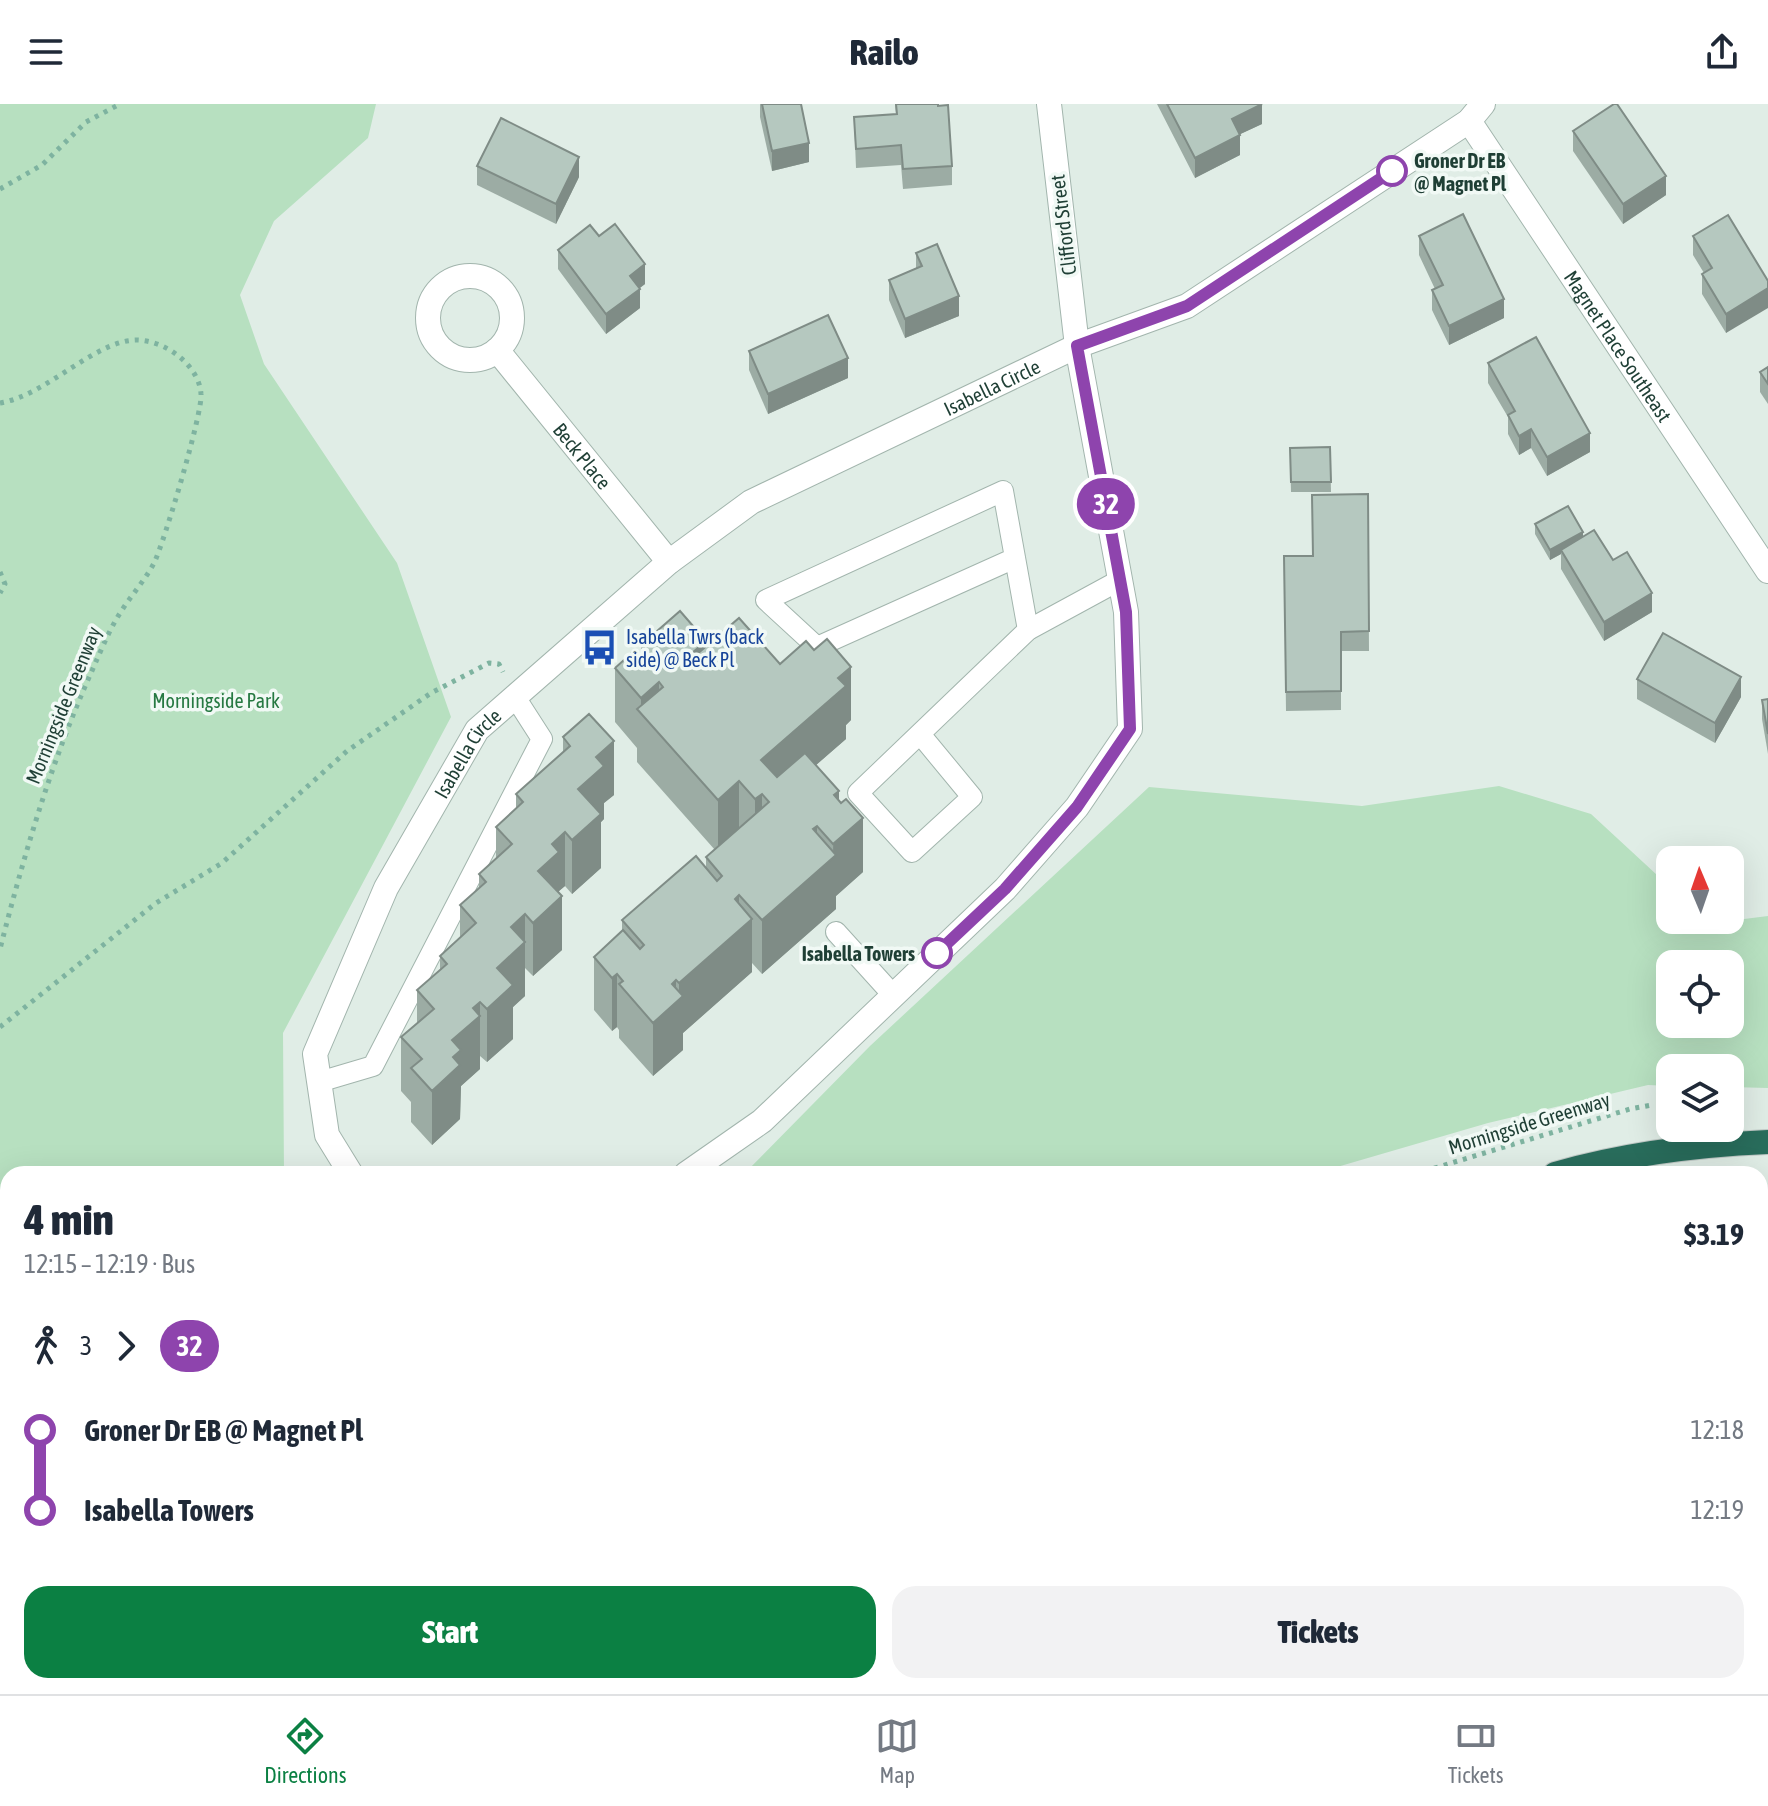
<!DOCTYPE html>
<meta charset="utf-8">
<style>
body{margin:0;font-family:"Asap Condensed",sans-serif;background:#f2f2f3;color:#1f2937;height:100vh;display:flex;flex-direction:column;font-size:30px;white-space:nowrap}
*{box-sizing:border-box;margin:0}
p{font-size:26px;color:#747a83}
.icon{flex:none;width:44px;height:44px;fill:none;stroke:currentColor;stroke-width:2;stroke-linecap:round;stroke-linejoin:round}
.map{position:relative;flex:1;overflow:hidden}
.sheet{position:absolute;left:0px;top:1062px;width:1768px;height:528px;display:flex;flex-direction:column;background:#fff;border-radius:24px 24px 0 0;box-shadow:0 8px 32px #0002}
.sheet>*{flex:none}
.badge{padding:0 16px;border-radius:26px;font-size:28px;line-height:52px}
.needle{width:52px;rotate:358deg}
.controls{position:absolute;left:1656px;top:742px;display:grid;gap:16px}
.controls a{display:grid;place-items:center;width:88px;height:88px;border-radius:16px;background:#fff;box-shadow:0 8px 32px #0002;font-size:40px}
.map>.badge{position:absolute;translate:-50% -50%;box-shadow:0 0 0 4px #fff}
.legs{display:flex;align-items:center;gap:12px;height:88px;padding:0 24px;font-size:26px}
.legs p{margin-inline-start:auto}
.head{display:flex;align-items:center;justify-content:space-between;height:136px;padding:0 24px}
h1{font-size:44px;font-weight:800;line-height:60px}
.button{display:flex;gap:16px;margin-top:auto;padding:16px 24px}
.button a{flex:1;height:92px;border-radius:24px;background:#0b8043;color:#fff;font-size:32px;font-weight:800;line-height:92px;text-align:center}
.button a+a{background:#f2f2f3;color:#1f2937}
ul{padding:0 24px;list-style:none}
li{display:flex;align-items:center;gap:28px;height:80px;font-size:30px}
li i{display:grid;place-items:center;width:12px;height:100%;margin:0 10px;background:currentColor}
li i::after{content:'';width:20px;height:20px;margin:-10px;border:6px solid;border-radius:50%;background:#fff}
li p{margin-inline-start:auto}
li:first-child i{background:linear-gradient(#0000 50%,currentColor 0)}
li:last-child i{background:linear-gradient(currentColor 50%,#0000 0)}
header{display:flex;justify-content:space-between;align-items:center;height:104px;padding:0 24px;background:#fff;font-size:36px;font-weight:800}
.tabs{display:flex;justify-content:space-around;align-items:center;height:112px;border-top:2px solid #e0e1e3;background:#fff;font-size:22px;color:#747a83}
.tabs a{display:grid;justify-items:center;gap:4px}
.tabs .active{color:#0b8043}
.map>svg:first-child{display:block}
.green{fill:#b7e0c0;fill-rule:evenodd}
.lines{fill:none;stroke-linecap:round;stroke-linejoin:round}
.stream{stroke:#83ced7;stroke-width:10}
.lane-casing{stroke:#a2b5ad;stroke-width:22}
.street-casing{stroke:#a2b5ad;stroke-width:26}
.secondary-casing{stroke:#9eb9ae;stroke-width:26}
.highway-casing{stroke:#c0c9c6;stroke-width:26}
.path{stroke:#7eb3a0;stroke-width:5;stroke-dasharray:4 6;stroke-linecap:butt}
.lane{stroke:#fff;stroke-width:20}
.street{stroke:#fff;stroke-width:24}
.secondary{stroke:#fff;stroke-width:24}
.highway{stroke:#296d5c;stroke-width:24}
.wall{fill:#9caca4}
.shaded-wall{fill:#7f8c86}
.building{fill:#b5c8bf;stroke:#7f8c86;stroke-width:2}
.line-1-casing{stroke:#fff;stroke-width:18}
.line-1{stroke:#8e44ad;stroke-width:12}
.stop-1-dot{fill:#fff;stroke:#8e44ad;stroke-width:4}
.labels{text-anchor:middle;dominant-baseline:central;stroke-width:7;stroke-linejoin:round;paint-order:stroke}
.stop-label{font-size:20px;font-weight:bold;fill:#1f3f35;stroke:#f1f9f5;text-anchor:start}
.street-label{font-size:20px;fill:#1f3f35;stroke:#f1f9f5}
.transit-label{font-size:20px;fill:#164399;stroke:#f1f9f5;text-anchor:start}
.park-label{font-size:20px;fill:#267942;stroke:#f1f9f5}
</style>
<header><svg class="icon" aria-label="menu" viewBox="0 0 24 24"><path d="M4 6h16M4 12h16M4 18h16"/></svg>Railo<svg class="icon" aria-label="share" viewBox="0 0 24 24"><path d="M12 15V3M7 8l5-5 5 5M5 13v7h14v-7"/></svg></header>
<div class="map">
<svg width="1768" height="1590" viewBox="0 0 1768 1590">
<rect width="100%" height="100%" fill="#e0ede6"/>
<g class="green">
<polygon points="0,0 376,0 368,34 274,117 240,191 264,260 397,459 451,613 283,929 284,1070 8,1070 8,1140 0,1136"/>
<path d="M1499 682 1591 710 1670 783V816H1730V810L1744 815 1768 812V984L1730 983V964H1670V982L1648 981 1488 1019 1313 1070H744L870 942 1149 683 1362 702ZM1670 860H1730V920H1670Z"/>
<polygon points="1768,1276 1768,1347 1760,1349 1760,1278"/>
<polygon points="1768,1466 1768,1564 1760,1558 1760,1470"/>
<polygon points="0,1541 8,1545 8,1582 93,1582 115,1590 0,1590"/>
<polygon points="933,1582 1542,1582 1548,1590 879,1590"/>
</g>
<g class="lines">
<polyline class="stream" points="0,1152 8,1145"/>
<defs>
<g id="lane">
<polyline points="1015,454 817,543 766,496 1003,387 1028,526"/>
<polyline points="920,630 972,693 912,748 858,689 1028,526 1120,476"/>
<polyline points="836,828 893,891"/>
<polyline points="319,978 373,962 542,635 515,593"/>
</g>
<g id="street">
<path id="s1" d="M1469 17 1768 467"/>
<circle cx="470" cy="214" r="42"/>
<path id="s2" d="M497 246 669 458"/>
<path id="s3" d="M351 1070 327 1031 315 950 386 784 477 626 669 458 751 398 1077 242 1187 202 1469 17 1483 0"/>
<polyline points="686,1070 762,1017 1005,785 1077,703 1130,625 1126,508 1077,242 1049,0"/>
</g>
<g id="secondary">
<polyline points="0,1508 8,1512"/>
<polyline points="194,1582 237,1590"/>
<polyline points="1616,1582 1630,1590"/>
<polyline points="666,1590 720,1582"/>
</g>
<g id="highway">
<path d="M1555 1070C1624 1050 1697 1041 1768 1038"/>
<polyline points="1760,1174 1768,1172"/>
<polyline points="1760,1227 1768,1226"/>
<polyline points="0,1252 8,1255"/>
<polyline points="0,1336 8,1339"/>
<polyline points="0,1400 8,1404"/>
<polyline points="1760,1403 1768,1401"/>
<polyline points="0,1467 8,1470"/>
<polyline points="1674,1582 1684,1590"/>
</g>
</defs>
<use href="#lane" class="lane-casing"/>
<use href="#street" class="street-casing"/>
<use href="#secondary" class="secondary-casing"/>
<use href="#highway" class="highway-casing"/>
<g class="path">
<polyline points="0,85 42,61 86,18 120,0"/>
<path d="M0 299C47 291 94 237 136 236 165 236 199 261 201 290 203 308 164 439 154 459 144 478 128 495 117 514 107 531 99 551 91 569 51 658 24 751 0 845"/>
<polyline points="0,468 5,480 0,489"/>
<polyline points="0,923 156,799 222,759 347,647 431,589 489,559 499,560 503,568"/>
<polyline points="1415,1070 1630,1005 1652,1001"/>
<polyline points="0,1093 8,1104"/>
<polyline points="1581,1582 1586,1590"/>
</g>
<use href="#lane" class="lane"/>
<use href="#street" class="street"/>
<use href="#secondary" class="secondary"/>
<use href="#highway" class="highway"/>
</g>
<g class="wall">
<polygon points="760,0 801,0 809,58 772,67 760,13"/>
<polygon points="895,0 938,0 952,62 952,81 903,85 901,61 856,64 854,13 896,10"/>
<polygon points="1157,0 1262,0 1262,20 1240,30 1240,51 1195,74"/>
<polygon points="1573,27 1666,91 1623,120 1573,47"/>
<polygon points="477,62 579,73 556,120 477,81"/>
<polygon points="599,132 645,180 640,184 640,204 606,230 558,165 558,146"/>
<polygon points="1419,132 1504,214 1449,241 1432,206 1432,186 1435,185 1419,151"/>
<polygon points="1693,132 1768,177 1726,229 1702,190 1702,170 1704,169 1693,151"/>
<polygon points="916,149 959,212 905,234 889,196 889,176 916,164"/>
<polygon points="749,247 848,274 768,310 749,266"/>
<polygon points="1488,259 1590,348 1547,372 1531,344 1519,351 1508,330 1508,313 1488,279"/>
<polygon points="1768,263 1768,300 1760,288 1760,268"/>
<polygon points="1330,343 1331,388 1291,388 1290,344"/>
<polygon points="1368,390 1369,547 1341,547 1341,606 1286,607 1284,452 1313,452"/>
<polygon points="1535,420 1583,432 1613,456 1652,508 1604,537 1561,465 1561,450 1550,456 1535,430"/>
<polygon points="641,541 706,543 780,560 851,616 846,621 846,635 816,661 839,696 863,768 836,792 836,805 762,870 752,859 752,868 683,929 683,946 653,972 619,934 619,926 617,923 612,927 594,906 594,853 622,828 622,816 706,763 706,753 715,746 637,658 637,644 615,618 615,564 641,550"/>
<polygon points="1637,575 1741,593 1715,639 1637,595"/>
<polygon points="1768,595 1768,650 1762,615 1762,596"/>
<polygon points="563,633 614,691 604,699 604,715 601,718 601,764 572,790 565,782 559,787 562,846 533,872 525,864 525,892 513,903 513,935 487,958 480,952 480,965 461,982 460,1015 432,1041 411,1018 411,998 401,987 401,933 417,920 417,886 440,866 440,852 460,833 460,801 479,785 479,770 496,755 496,723 516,704 516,690 563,648"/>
</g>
<g class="shaded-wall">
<polygon points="1262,0 1262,20 1232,34 1232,15"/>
<polygon points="1240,31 1240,51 1195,74 1195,54"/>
<polygon points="809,39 809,58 772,67 772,47"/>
<polygon points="579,53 579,73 556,120 556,100"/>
<polygon points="1666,72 1666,91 1623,120 1623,100"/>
<polygon points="645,160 645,180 630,191 630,172"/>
<polygon points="1768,184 1768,204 1726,229 1726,210"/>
<polygon points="640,185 640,204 606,230 606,210"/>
<polygon points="959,192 959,212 905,234 905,215"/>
<polygon points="1504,195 1504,214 1449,241 1449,222"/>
<polygon points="848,254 848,274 768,310 768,290"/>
<polygon points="1531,325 1531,344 1519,351 1519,332"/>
<polygon points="1590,329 1590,348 1547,372 1547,353"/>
<polygon points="1583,428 1583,438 1561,446 1561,450 1550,456 1550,446"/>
<polygon points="1652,489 1652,508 1604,537 1604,518"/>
<polygon points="706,537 706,590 692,549"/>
<polygon points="851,563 851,616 846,621 846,635 769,702 769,698 762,690 762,743 755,749 755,695 761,656 838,574"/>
<polygon points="1741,573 1741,593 1715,639 1715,619"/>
<polygon points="659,578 659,629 641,609 641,594"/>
<polygon points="614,637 614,691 604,699 604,715 601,718 601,764 572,790 572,736 578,685 596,653"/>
<polygon points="739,677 739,731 718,749 718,696"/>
<polygon points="839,687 839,735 863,714 863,768 836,792 836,805 762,870 762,816 813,725 817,722 817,767 833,753 834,691"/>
<polygon points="565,728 565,782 559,787 559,795 562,792 562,846 533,872 533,819 538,767 552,740"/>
<polygon points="739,791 739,826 752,815 752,868 683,929 683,946 653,972 653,919 672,880 676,876 676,898 679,895 679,879 735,795"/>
<polygon points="525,810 525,892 513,903 513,935 487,958 487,905 497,864 511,823"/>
<polygon points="617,870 617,923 612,927 612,874"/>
<polygon points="480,898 480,965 461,982 460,1015 432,1041 432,987 452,936 473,904"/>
</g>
<g class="building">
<polygon points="762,0 801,0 809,39 772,47"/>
<polygon points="896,0 938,0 938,2 948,1 952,62 903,65 901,41 856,45 854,13 897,10"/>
<polygon points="1167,0 1262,0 1232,15 1240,31 1195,54"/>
<polygon points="1614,0 1617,0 1666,72 1623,100 1573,27"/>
<polygon points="501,14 579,53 556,100 477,62"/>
<polygon points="1463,110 1504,195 1449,222 1432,186 1443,181 1419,132"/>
<polygon points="1728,111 1768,177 1768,184 1726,210 1702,170 1712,164 1693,132"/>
<polygon points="615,120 645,160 630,172 640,185 606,210 558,146 590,121 599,132"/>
<polygon points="937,140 959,192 905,215 889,176 922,162 916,149"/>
<polygon points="828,211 848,254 768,290 749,247"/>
<polygon points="1536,233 1590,329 1547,353 1531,325 1519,332 1508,311 1515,307 1488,259"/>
<polygon points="1768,263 1768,280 1760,268"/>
<polygon points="1330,343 1331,378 1291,378 1290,344"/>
<polygon points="1368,390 1369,527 1341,528 1341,587 1286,588 1284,452 1313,452 1312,391"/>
<polygon points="1568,402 1583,428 1550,446 1535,420"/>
<polygon points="1594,426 1613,456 1627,448 1652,489 1604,518 1561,446"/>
<polygon points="680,507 706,537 692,549 695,552 739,514 780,560 806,537 814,546 827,535 851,563 838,574 846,582 761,656 777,673 805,649 839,687 834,691 841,699 846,695 863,714 833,740 817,722 813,725 836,751 762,816 739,791 735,795 752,815 679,879 676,876 672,880 683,892 653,919 619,880 623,877 617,870 612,874 594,853 623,826 640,845 644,841 622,816 696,752 717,777 722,772 706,753 769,698 762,690 755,695 739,677 718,696 637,605 663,583 659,578 641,594 615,564 634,547 639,553 646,546 641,541"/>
<polygon points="1663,529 1741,573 1715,619 1637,575"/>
<polygon points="1768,595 1768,630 1762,596"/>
<polygon points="589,610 614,637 596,653 604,662 578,685 601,710 572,736 565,728 552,740 559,748 538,767 562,792 533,819 525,810 511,823 525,838 497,864 513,881 487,905 480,898 473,904 480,912 452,936 461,946 453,953 460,961 432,987 411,964 422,955 401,933 434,905 417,886 447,860 440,852 476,819 460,801 486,778 479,770 512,740 496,723 523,698 516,690 570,642 563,633"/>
</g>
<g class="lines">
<defs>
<polyline id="line-1" points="937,849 1005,785 1077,703 1130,625 1126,508 1077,242 1187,202 1392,67"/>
</defs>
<use href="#line-1" class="line-1-casing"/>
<use href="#line-1" class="line-1"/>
</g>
<defs>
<symbol id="bus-bare" viewBox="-9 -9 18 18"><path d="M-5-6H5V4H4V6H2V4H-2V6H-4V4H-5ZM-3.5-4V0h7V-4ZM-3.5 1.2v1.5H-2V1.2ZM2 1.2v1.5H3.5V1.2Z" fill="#1a4fb4" stroke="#f1f9f5" stroke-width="2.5" paint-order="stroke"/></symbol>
</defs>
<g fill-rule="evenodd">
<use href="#bus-bare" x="574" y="518" width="51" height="51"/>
</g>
<g class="stop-1-dot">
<circle cx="1392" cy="67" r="14"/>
<circle cx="937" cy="849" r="14"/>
</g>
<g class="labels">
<g class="stop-label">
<text x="1414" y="56">Groner Dr EB<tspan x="1414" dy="23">@ Magnet Pl</tspan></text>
<text x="915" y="849" text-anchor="end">Isabella Towers</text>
</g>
<g class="street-label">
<text transform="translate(1063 121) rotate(-97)">Clifford Street</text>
<text stroke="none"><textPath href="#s1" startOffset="270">Magnet Place Southeast</textPath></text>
<text stroke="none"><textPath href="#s3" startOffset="1114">Isabella Circle</textPath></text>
<text stroke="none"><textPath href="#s2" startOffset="136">Beck Place</textPath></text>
<text transform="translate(63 601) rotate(-68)">Morningside Greenway</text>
<text stroke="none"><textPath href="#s3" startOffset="466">Isabella Circle</textPath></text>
<text transform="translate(1529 1019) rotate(-17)">Morningside Greenway</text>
</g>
<g class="transit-label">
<text x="626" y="532">Isabella Twrs (back<tspan x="626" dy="23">side) @ Beck Pl</tspan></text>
</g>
<g class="park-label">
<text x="216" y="596">Morningside Park</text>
</g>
</g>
</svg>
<div class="controls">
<a><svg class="needle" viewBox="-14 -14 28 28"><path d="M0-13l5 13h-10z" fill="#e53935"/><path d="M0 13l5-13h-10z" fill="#747a83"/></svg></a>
<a><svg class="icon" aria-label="locate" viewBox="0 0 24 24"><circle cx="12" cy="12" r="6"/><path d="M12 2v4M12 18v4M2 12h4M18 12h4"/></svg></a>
<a><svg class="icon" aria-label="layers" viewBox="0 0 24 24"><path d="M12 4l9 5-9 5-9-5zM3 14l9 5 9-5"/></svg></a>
</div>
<b class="badge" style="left:1106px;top:400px;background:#8e44ad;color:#fff">32</b>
<section class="sheet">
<div class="head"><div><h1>4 min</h1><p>12:15 – 12:19 · Bus</p></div><b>$3.19</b></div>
<div class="legs"><svg class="icon" aria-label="walk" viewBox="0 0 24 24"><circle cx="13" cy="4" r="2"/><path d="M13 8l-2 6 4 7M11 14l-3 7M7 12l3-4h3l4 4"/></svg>3<svg class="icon" aria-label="forward" viewBox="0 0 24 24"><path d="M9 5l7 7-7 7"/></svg><b class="badge" style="background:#8e44ad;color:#fff">32</b></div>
<ul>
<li><i style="color:#8e44ad"></i><b>Groner Dr EB @ Magnet Pl</b><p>12:18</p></li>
<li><i style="color:#8e44ad"></i><b>Isabella Towers</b><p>12:19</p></li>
</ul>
<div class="button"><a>Start</a><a>Tickets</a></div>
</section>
</div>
<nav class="tabs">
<a class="active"><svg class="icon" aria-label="directions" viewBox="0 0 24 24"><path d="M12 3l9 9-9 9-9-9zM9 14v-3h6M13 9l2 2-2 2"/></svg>Directions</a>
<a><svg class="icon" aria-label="map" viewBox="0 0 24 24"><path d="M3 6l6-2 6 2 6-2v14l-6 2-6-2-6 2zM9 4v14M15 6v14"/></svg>Map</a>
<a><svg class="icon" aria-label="tickets" viewBox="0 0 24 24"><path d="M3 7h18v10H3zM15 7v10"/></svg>Tickets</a>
</nav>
